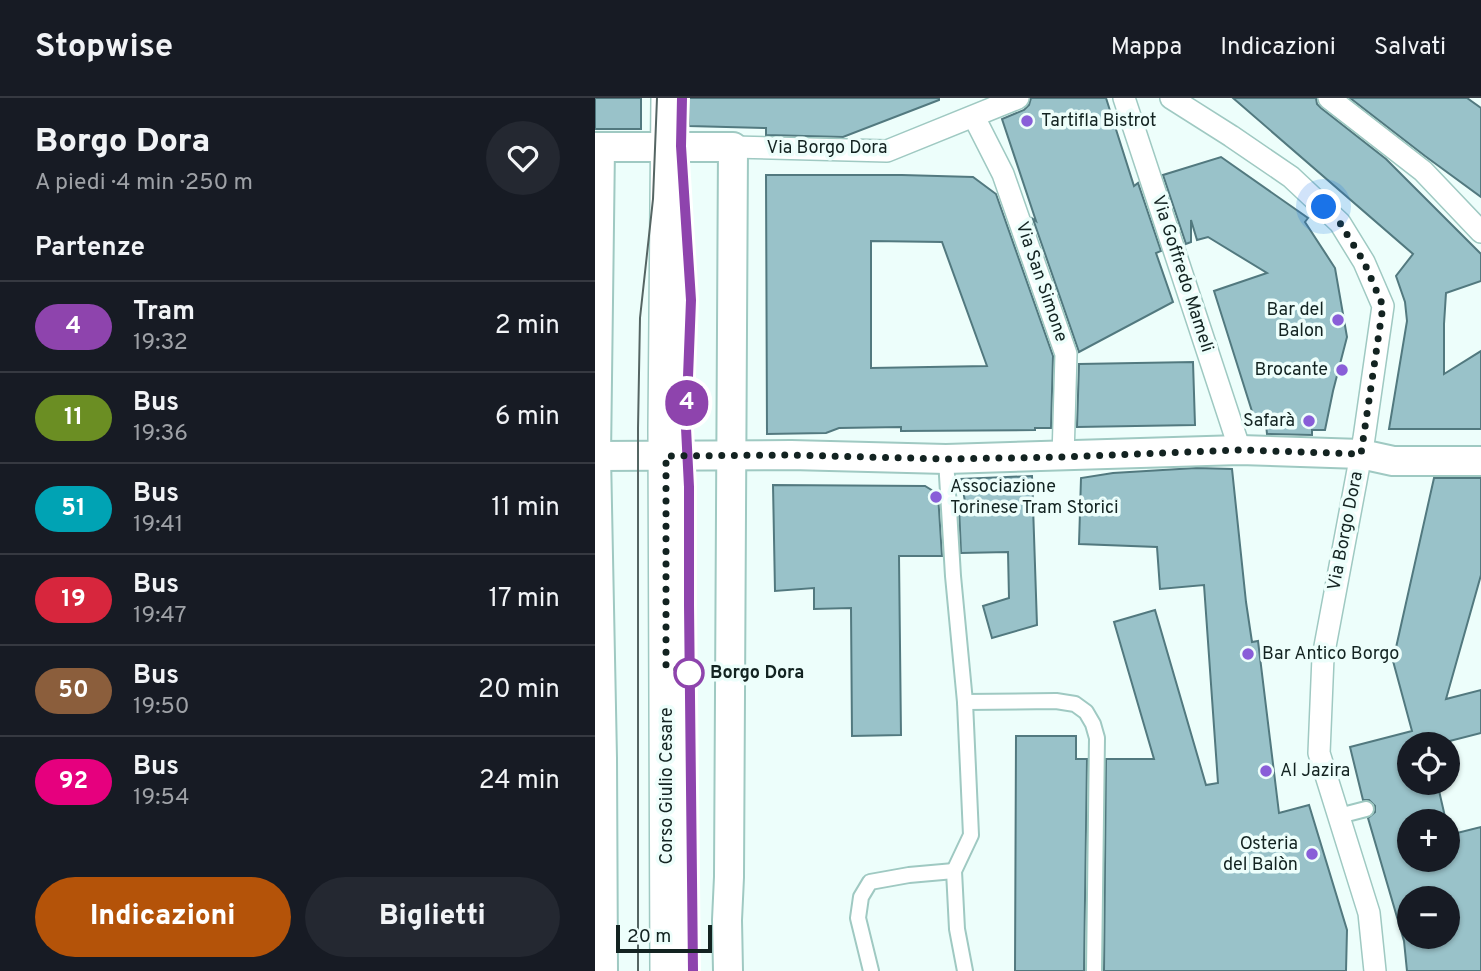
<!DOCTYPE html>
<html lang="it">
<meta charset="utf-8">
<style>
body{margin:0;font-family:Overpass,sans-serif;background:#242831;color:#f1f3f6;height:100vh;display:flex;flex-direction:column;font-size:26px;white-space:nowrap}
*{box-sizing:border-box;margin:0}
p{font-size:23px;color:#9ea1a6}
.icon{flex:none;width:38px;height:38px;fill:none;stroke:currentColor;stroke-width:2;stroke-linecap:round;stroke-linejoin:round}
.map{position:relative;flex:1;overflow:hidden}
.drawer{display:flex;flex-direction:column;background:#171b24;width:595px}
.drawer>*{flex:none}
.badge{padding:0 14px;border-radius:23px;font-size:24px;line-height:46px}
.tools{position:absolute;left:802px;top:634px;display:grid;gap:14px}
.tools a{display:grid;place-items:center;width:63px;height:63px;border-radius:50%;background:#171b24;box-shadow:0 2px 5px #0004;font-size:35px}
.scale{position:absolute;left:21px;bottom:18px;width:96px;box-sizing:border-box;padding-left:7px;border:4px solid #132321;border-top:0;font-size:19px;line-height:24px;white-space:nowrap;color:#132321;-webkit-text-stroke:5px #edfefb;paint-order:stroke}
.you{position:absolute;width:35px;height:35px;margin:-18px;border:5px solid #fff;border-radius:50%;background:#1a73e8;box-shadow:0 0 0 10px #1a73e833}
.map>.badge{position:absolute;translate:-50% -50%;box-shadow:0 0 0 4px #fff}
h2{padding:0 35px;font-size:26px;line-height:63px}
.round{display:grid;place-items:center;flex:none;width:74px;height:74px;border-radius:37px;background:#242831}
.overview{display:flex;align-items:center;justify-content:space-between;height:119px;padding:0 35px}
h1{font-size:33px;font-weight:800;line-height:52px}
.primary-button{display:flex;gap:14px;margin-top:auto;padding:14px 35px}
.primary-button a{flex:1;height:80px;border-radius:42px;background:#b45309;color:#fff;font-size:28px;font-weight:800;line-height:80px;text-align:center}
.primary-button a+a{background:#242831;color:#f1f3f6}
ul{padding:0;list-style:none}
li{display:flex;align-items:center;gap:21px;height:91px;padding:0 35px;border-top:2px solid #363941}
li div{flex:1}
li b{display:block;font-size:26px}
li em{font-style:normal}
li .badge{min-width:77px;font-weight:700;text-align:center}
header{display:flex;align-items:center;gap:42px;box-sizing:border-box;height:98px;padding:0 35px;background:#171b24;border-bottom:2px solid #363941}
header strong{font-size:33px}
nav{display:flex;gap:38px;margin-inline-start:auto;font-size:24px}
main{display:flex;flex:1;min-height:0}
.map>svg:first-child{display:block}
.building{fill:#99c2c9;stroke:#52797f;stroke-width:2;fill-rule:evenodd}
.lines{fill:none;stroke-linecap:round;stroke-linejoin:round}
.service-casing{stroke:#9fc9c2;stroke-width:18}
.pedestrian-casing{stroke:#9fc9c2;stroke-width:24}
.minor-casing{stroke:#9fc9c2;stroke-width:32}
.tertiary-casing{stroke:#9fc9c2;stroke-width:38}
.service{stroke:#fff;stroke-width:14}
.pedestrian{stroke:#fff;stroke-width:21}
.minor{stroke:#fff;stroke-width:28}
.tertiary{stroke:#fff;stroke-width:35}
.tram{stroke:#556563;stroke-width:2}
.line-casing{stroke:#fff;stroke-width:16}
.line{stroke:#8e44ad;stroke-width:10}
.walk{stroke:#132321;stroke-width:7;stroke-dasharray:0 12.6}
.poi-dot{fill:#895ed8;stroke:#edfefb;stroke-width:2.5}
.stop-dot{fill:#fff;stroke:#8e44ad;stroke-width:3.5}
.labels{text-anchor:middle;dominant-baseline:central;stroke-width:7;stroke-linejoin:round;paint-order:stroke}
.poi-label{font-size:18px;fill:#132321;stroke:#edfefb;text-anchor:start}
.street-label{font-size:18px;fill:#132321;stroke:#edfefb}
.stop-label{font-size:18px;font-weight:bold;fill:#132321;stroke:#edfefb;text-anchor:start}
</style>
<header>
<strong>Stopwise</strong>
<nav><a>Mappa</a><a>Indicazioni</a><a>Salvati</a></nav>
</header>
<main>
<section class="drawer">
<div class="overview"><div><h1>Borgo Dora</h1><p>A piedi · 4 min · 250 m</p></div><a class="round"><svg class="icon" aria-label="heart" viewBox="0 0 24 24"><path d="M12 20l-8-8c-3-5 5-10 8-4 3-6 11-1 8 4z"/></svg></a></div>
<h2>Partenze</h2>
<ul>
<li><span class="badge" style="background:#8e44ad;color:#fff">4</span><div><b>Tram</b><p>19:32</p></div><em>2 min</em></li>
<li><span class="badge" style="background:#6b8e23;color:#fff">11</span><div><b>Bus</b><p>19:36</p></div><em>6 min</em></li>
<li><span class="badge" style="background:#00a3b4;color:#fff">51</span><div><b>Bus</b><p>19:41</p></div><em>11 min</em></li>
<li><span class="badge" style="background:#d7263d;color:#fff">19</span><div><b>Bus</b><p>19:47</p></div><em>17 min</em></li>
<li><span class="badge" style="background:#8b5e3c;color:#fff">50</span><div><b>Bus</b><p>19:50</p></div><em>20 min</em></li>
<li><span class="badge" style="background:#e6007e;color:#fff">92</span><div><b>Bus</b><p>19:54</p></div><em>24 min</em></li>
</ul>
<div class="primary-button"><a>Indicazioni</a><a>Biglietti</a></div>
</section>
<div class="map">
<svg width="886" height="873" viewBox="0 0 886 873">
<rect width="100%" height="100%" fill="#edfefb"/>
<g class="building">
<rect x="0" y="0" width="46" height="31"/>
<polygon points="94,0 344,0 344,2 248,39 171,37 171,30 94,28"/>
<polygon points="436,0 511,0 539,88 543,85 566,153 561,155 578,204 484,254 438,121 441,123 407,21 429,12 434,7"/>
<polygon points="638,0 721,0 722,6 726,10 791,61 886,156 886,183 851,195 849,226 849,276 886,253 886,331 794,331 812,223 810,204 801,178 818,156"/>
<polygon points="755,0 872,0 886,10 886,99 830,58"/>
<polygon points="626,59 713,120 710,124 740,170 752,239 738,293 730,332 717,332 717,337 672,336 671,326 661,326 619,193 672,175 613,139 602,142 596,122 596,144 591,146 568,77"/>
<path d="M171 77H307L378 79 401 96 458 258 456 330H440V332L306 333V329L244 330 231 335 172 336ZM276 143 347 144 392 268 276 270Z"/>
<polygon points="598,264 600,327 482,329 484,266"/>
<polygon points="601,370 637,371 651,504 657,544 663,543 684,715 714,707 752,832 751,873 509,873 511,661 559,661 519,524 560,512 611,687 623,685 609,487 565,491 562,449 484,446 486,380 518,375"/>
<polygon points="437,378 442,527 397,540 388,508 414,500 413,454 366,455 364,409 372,415 366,381"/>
<path d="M839 380H886V477L851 601 886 592V635L843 646H814V684H842L851 723H814V761H852V729L854 737 886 729V873H812L809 843 773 720 780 714V708L774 702H768L755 649 817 633 798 563ZM814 800H852V838H814Z"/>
<polygon points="178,387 330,388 343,396 347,458 304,458 306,637 257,638 256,510 219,511 219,490 180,493"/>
<polygon points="421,638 481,638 481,661 492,661 489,873 420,873"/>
</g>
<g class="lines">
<defs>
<g id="service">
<polyline points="351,361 358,478 370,604 376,737 359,773 362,831 370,873"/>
<polyline points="370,604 461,603 480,606 491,614 498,626 502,640 499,873"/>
<polyline points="744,718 771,711"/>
<polyline points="276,873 263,820 266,799 275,784 314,777 359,773"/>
</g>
<g id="pedestrian">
<polyline points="529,0 645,352"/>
<polyline points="576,0 636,38 696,79 745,125 769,164 788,208 769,340 728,559 724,655 774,815 780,873"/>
<polyline points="734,0 828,73 886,134"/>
<polyline points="379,19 408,76 471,256 468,359"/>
<polyline points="138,49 292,53 423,0"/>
</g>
<g id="minor">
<polyline points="0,49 138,49 134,779 132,822 133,873"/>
<polyline points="5,49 1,358 7,660 8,873"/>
<polyline points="0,358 196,357 351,361 645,352 766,356 798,363 886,363"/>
</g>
<polyline id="tertiary" points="73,873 71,330 74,0"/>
</defs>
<use href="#service" class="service-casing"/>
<use href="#pedestrian" class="pedestrian-casing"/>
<use href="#minor" class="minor-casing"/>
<use href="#tertiary" class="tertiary-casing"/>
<use href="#service" class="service"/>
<use href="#pedestrian" class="pedestrian"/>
<use href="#minor" class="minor"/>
<use href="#tertiary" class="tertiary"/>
<g class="tram">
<polyline points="87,0 86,48 96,202 91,330 94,389 94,507 98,873"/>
<polyline points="43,873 43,330 45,220 58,101 62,0"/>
</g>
</g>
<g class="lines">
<defs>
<polyline id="line" points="87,0 86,48 96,202 91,330 94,389 94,507 98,873"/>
</defs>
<use href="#line" class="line-casing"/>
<use href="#line" class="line"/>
<polyline class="walk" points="94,575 71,568 71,358 195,357 351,361 468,359 645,352 766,356 788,208 769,164 745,125 729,109"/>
</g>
<g class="poi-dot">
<circle cx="432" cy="23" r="7"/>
<circle cx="743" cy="222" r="7"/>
<circle cx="747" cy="272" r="7"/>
<circle cx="714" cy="323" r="7"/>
<circle cx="341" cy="399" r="7"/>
<circle cx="653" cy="556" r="7"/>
<circle cx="671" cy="673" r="7"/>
<circle cx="717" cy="756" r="7"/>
</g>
<circle class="stop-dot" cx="94" cy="575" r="14"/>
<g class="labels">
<g class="poi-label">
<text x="446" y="23">Tartifla Bistrot</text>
<text x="729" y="212" text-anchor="end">Bar del<tspan x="729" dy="21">Balon</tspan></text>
<text x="733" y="272" text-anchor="end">Brocante</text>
<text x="700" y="323" text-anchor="end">Safarà</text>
<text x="355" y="389">Associazione<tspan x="355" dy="21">Torinese Tram Storici</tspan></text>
<text x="667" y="556">Bar Antico Borgo</text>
<text x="685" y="673">Al Jazira</text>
<text x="703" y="746" text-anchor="end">Osteria<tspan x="703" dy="21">del Balòn</tspan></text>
</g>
<g class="street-label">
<text x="232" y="50">Via Borgo Dora</text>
<text transform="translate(587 176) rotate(72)">Via Goffredo Mameli</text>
<text transform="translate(446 184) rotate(71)">Via San Simone</text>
<text transform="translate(751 433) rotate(-79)">Via Borgo Dora</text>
<text transform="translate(72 688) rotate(-90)">Corso Giulio Cesare</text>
</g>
<g class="stop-label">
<text x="115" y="575">Borgo Dora</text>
</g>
</g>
</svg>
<div class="tools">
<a><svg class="icon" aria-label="locate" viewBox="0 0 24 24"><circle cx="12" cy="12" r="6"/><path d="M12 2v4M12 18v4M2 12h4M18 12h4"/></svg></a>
<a>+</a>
<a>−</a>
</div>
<div class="scale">20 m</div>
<div class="you" style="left:729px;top:109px"></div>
<b class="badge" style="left:92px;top:305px;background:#8e44ad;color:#fff">4</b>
</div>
</main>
